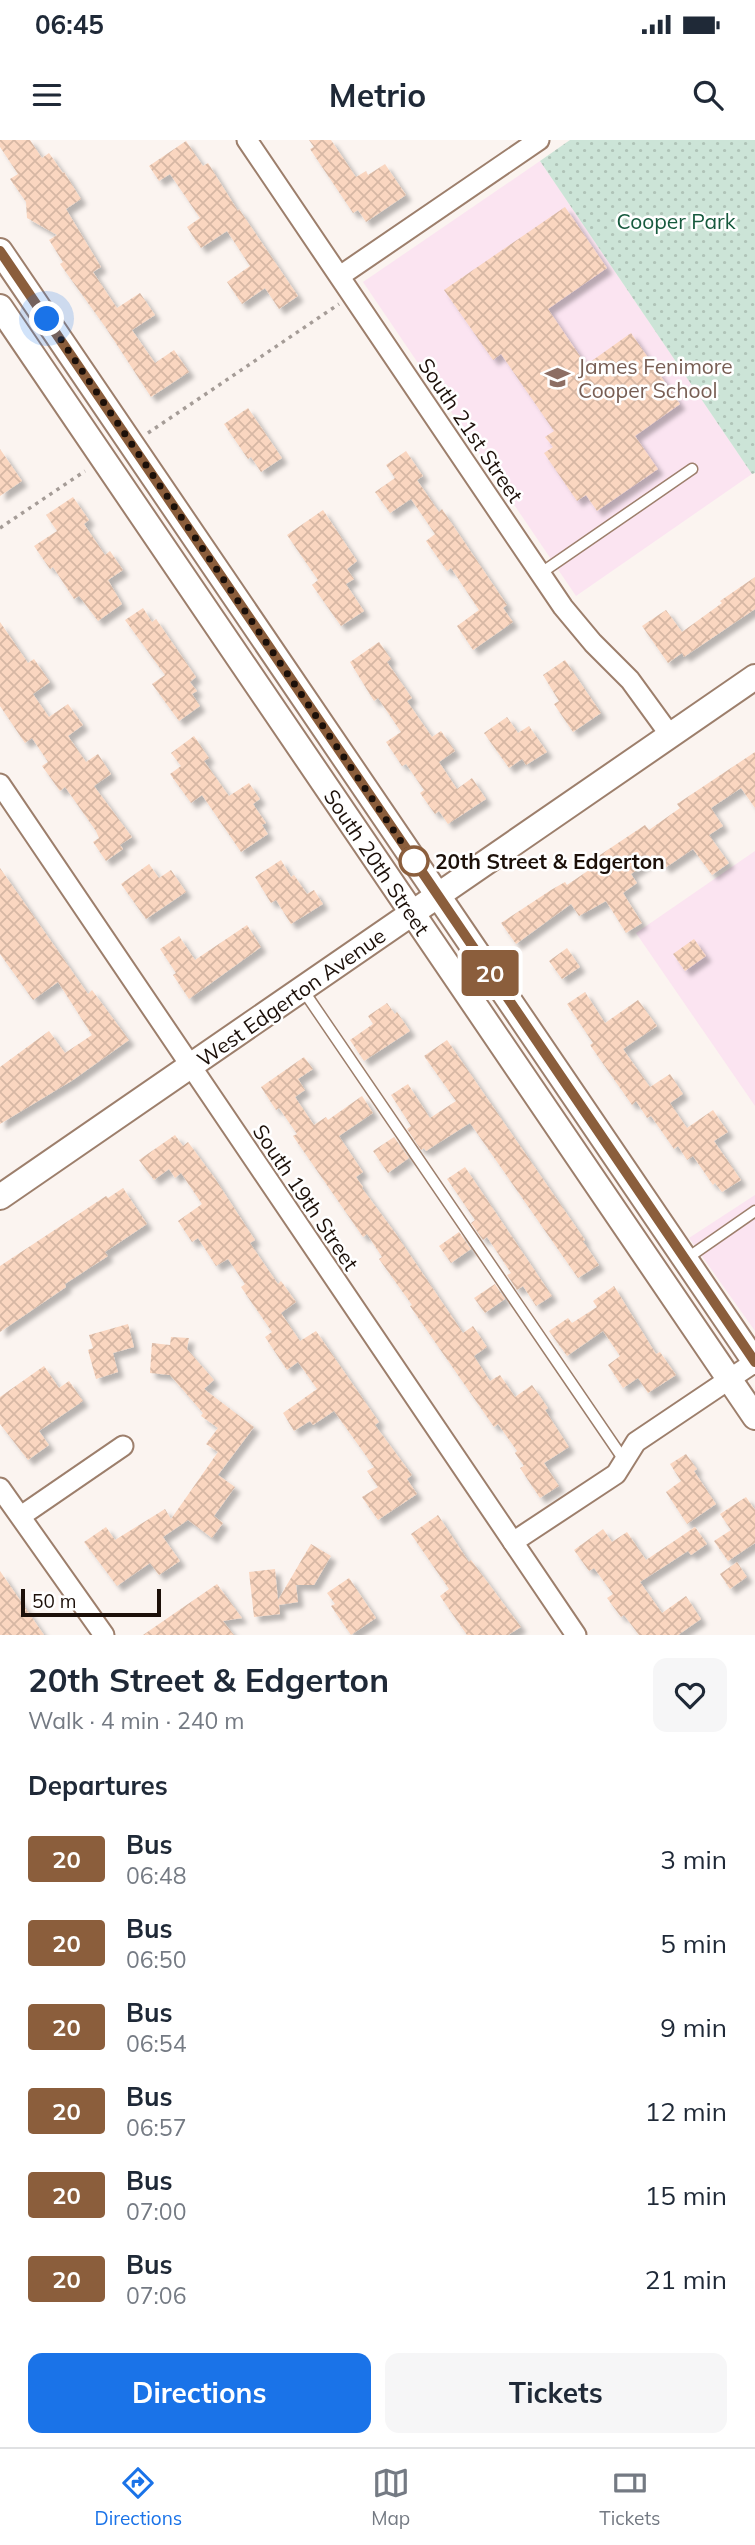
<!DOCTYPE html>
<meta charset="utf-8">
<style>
body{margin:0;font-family:Mulish,sans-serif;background:#f6f6f7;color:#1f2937;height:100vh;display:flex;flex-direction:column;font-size:26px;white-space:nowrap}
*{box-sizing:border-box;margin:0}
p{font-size:23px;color:#747a83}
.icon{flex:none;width:38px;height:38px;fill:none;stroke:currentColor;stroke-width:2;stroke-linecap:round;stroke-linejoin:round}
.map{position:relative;height:1495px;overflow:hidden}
.side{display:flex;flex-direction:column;background:#fff;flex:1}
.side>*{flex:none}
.badge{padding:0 14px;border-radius:5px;font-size:24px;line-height:46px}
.scale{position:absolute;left:21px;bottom:18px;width:140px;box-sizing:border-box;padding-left:7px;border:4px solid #1c1009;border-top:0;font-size:19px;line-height:24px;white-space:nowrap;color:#1c1009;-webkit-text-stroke:5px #fff;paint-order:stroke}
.you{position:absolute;width:35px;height:35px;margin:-18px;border:5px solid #fff;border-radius:50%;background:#1a73e8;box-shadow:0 0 0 10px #1a73e833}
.map>.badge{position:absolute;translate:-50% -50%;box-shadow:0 0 0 4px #fff}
h2{padding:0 28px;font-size:26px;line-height:63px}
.round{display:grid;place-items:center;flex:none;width:74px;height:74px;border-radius:14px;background:#f6f6f7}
.headline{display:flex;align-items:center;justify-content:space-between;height:119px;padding:0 28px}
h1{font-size:33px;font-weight:700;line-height:52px}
.primary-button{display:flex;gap:14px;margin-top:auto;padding:14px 28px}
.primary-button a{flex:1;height:80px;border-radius:14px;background:#1a73e8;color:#fff;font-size:28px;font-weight:700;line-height:80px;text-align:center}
.primary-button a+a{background:#f6f6f7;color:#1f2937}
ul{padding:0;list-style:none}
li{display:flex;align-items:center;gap:21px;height:84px;padding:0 28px}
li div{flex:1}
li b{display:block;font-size:26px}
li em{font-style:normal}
li .badge{min-width:77px;font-weight:700;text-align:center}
.status{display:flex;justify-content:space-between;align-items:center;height:49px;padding:0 35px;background:#fff;direction:ltr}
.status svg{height:19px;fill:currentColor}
header{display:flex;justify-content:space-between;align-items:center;height:91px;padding:0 28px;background:#fff;font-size:32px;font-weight:700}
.tab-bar{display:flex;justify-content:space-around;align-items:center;height:98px;border-top:2px solid #e0e1e3;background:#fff;font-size:19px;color:#747a83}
.tab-bar a{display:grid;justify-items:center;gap:4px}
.tab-bar .selected{color:#1a73e8}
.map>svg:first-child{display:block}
.education{fill:#fbe4f1}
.grass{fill:url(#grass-dots)}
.building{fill:url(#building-cross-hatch);filter:url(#shadow)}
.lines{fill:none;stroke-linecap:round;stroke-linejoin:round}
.service-casing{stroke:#9d7f6c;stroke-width:13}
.minor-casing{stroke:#9d7f6c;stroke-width:23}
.tertiary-casing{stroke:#9d7f6c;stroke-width:28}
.path{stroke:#a59c97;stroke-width:3.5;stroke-dasharray:3.5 5;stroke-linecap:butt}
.service{stroke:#fff;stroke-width:10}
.minor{stroke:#fff;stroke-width:19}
.tertiary{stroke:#fff;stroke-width:24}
.line-casing{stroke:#fff;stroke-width:16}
.line{stroke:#8b5e3c;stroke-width:10}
.walk{stroke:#1c1009;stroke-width:7;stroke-dasharray:0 12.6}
.stop-dot{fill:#fff;stroke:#8b5e3c;stroke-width:3.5}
.labels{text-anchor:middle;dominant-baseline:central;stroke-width:5;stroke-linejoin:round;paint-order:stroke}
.park-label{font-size:21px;fill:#175a3e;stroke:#fff}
.education-label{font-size:21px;fill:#785e54;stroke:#fff;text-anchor:start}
.street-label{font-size:21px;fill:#1c1009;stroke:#fff}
.stop-label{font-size:21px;font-weight:bold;fill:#1c1009;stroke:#fff;text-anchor:start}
</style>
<div class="status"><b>06:45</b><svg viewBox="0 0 49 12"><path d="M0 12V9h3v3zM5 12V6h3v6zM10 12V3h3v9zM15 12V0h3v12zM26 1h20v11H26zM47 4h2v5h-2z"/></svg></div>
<header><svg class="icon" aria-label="menu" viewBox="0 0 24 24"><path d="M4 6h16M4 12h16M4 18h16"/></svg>Metrio<svg class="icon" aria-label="search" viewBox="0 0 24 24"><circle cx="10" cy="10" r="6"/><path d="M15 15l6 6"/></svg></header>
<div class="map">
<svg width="755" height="1495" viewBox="0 0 755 1495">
<defs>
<pattern id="grass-dots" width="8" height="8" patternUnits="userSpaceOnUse" patternTransform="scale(1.75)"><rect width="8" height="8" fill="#cce4d7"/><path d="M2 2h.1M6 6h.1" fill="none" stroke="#afc3b7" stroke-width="1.8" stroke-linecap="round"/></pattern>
<pattern id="building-cross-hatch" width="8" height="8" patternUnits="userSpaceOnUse" patternTransform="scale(1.75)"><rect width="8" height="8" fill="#fad6c0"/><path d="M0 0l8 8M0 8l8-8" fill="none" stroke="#d6b7a4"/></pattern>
<filter id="shadow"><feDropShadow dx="5.5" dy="5.5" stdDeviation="2" flood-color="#0004"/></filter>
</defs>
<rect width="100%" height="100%" fill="#fbf4f0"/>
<g class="education">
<polygon points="540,21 752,334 576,456 363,142"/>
<polygon points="755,711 755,966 636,793"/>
<polygon points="755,1055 755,1191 689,1098"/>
</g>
<polygon class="grass" points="570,0 755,0 755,333 752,334 540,21"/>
<g class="building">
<polygon points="0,0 30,0 42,18 49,13 63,33 64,32 81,59 66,69 101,127 93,132 117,168 140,153 155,175 132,190 155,223 174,210 189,232 151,257 106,188 60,124 63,122 49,100 57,95 27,78 26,62 10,39 18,34 0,7"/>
<polygon points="309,0 331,0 356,37 366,31 368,35 385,24 406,55 366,82 358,70 353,73 310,9 314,7"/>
<polygon points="186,1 203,26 208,23 238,71 239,69 298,156 279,169 265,148 242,164 227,142 250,126 227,91 201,108 187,87 200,78 170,34 159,41 149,26"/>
<polygon points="565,67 607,128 548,169 586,225 631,193 680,264 635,296 658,329 597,371 586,355 577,361 544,313 553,307 545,297 554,291 501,214 493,220 444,150"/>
<polygon points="248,268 282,318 261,332 251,317 248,319 224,284"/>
<polygon points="0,309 22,341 0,356"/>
<polygon points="406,311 423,336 417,340 439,372 442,369 507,465 503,468 513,482 473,510 457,486 479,470 451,428 447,431 426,401 435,394 411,359 390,373 375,352 395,338 386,325"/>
<polygon points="73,357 89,380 84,384 105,415 110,411 123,430 108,440 122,464 98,481 79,456 74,459 53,427 50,429 34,406 57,391 46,375"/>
<polygon points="323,370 357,421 347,429 354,439 346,444 364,471 341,486 312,445 318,440 287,395"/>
<polygon points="755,437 755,469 684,517 682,513 668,523 642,486 666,470 682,492 722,463 720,461"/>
<polygon points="143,468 152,482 156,479 196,537 190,542 197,551 192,554 200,566 179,581 152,544 165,535 125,480"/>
<polygon points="0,482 28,523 34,519 50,542 33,554 49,577 68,564 83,585 68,596 86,622 98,614 111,634 94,646 132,697 120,705 123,709 106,721 93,702 99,698 96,691 65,647 60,651 42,626 48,622 32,598 25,603 0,566"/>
<polygon points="379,502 391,519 387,522 412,558 407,561 432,597 441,591 455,611 439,622 457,649 472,638 486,659 448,684 439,671 435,674 420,653 424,650 406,624 402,626 386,602 401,592 378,558 374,561 350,522"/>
<polygon points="565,520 601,573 573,592 554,564 559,561 543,535"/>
<polygon points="507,577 518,593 529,586 547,612 526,625 522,619 509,628 484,593"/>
<polygon points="194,596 209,618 204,621 229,656 249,643 260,659 253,664 266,683 262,685 268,694 241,712 202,655 191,663 170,634 181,626 171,613"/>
<polygon points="755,612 755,668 741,648 711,668 723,686 709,695 729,723 712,735 693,709 665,728 656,716 631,734 637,743 623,753 642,783 626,793 606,761 579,776 571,764 516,804 501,783 551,750 565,742 567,745 595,726 591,721 645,685 649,690 680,668 677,664"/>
<polygon points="281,720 291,737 294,735 307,754 314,750 323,764 291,784 276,760 271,763 255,737"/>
<polygon points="149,724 159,738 171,730 186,752 146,779 121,744"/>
<polygon points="0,728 88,854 92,850 129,900 73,940 0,984 0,927 49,891 65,913 92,895 58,842 33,860 0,814"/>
<polygon points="247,785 261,807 189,859 173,835 176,833 160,809 179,796 195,820"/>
<polygon points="694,799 706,816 685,831 673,814"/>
<polygon points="567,808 580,827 562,839 549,821"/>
<polygon points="585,852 605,883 638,860 657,886 623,909 650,947 670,934 683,954 670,963 687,988 713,970 728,992 714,1001 741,1040 722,1052 715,1043 713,1045 693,1016 687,1020 678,1006 674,1009 651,976 647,978 636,961 632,965 590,905 593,903 567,864"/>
<polygon points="387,863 395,874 397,872 410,891 364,921 350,900 373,884 368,876"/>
<polygon points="447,900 585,1100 583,1101 599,1125 578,1138 470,983 426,1011 424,1008 421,1010 407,989 411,986 391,955 408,944 430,978 456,961 424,916"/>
<polygon points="304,917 313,929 298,939 305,950 295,957 314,985 326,977 328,980 362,956 373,973 339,996 363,1032 356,1037 363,1047 362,1048 396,1094 463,1193 473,1186 487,1207 474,1216 490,1241 500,1235 515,1257 532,1245 548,1268 545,1270 569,1307 544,1323 559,1346 540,1358 520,1328 524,1326 515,1313 517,1311 498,1284 494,1287 410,1166 412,1165 379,1119 382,1117 367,1094 363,1097 293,996 297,994 279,968 276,970 261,947"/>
<polygon points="175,995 183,1006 188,1002 214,1037 255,1100 250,1103 278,1144 281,1141 296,1162 281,1173 300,1201 316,1191 379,1282 375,1285 412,1335 407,1339 417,1354 378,1380 362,1357 378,1347 367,1331 374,1327 334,1271 313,1285 310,1281 294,1291 283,1273 317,1249 298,1222 287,1230 265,1197 272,1192 241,1147 245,1144 228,1119 216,1126 198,1098 192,1102 178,1081 202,1064 181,1033 175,1038 169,1029 154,1040 139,1020"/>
<polygon points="394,997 409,1018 388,1033 373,1011"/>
<polygon points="465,1027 552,1156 536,1166 523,1146 517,1150 507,1135 511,1133 487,1097 483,1100 471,1083 475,1080 447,1039"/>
<polygon points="123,1048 147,1084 105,1112 108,1116 65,1144 66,1147 0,1192 0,1126 106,1056 108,1058"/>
<polygon points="459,1092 471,1109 451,1123 439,1106"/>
<polygon points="495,1144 505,1159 485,1173 474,1158"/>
<polygon points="614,1146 656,1214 660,1212 676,1235 648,1253 638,1238 623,1248 608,1225 620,1216 603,1191 567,1216 549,1191 568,1178 572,1183 597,1167 593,1161"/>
<polygon points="128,1184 134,1207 113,1213 118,1232 96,1239 88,1210 93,1208 89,1195"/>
<polygon points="171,1197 189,1198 187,1209 214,1240 204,1249 254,1287 218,1335 235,1347 214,1376 223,1383 212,1398 188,1380 163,1397 180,1421 159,1435 150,1423 117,1446 84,1402 106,1387 115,1400 165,1369 171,1379 218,1312 206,1304 218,1288 201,1276 203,1273 170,1235 150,1233 152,1203 170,1205"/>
<polygon points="44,1226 59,1248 69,1241 83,1261 39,1291 49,1305 28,1320 0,1284 0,1257"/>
<polygon points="686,1314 697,1329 694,1331 716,1364 687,1384 666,1352 681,1341 670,1324"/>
<polygon points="746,1357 755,1370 755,1403 728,1421 714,1401 731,1390 720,1374"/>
<polygon points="438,1375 469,1422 471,1420 521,1487 508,1495 467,1495 440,1456 449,1449 411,1394"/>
<polygon points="695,1387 707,1404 691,1415 688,1411 640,1442 662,1473 686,1456 701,1479 678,1495 639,1495 624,1475 621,1477 607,1458 613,1454 594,1428 589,1431 574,1410 603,1389 612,1402 627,1392 646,1420"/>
<polygon points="311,1404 331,1416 314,1445 296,1445 298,1462 279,1465 280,1474 254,1477 249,1432 275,1429 278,1460"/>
<polygon points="737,1422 747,1437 730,1449 720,1434"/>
<polygon points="0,1431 44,1495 0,1495"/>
<polygon points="349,1438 376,1478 351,1495 331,1466 335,1464 327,1453"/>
<polygon points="217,1444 242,1478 223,1481 234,1495 143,1495"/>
</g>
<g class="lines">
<defs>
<g id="service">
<polyline points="541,433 692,329"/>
<polyline points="303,850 624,1320"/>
<polyline points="686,1119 755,1071"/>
</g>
<g id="minor">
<polyline points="247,0 563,467 593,503 630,540 670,595"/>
<polyline points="340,136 539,0"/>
<polyline points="0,644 576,1495"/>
<polyline points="0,1348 104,1495"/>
<polyline points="21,1376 123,1306"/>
<polyline points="513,1402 616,1334 636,1302 755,1222"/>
</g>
<g id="tertiary">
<polyline points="0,111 755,1222"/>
<polyline points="0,167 755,1277"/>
<polyline points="0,1057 755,537"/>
</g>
</defs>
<use href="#service" class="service-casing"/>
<use href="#minor" class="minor-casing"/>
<use href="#tertiary" class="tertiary-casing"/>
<g class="path">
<polyline points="148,293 339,164"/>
<polyline points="0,388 85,331"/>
</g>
<use href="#service" class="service"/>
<use href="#minor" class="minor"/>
<use href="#tertiary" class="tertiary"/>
</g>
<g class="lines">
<defs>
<polyline id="line" points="0,111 755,1222"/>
</defs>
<use href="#line" class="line-casing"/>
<use href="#line" class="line"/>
<polyline class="walk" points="47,179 419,728 414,721"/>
</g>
<defs>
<symbol id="school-bare" viewBox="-9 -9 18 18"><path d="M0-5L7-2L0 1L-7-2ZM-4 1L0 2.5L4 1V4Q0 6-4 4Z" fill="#8d6e63" stroke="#fff" stroke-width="2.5" paint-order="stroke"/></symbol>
</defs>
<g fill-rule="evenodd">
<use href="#school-bare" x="540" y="220" width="35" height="35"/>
</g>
<circle class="stop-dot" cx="414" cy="721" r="14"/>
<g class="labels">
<g class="park-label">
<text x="676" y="81">Cooper Park</text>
</g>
<g class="education-label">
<text x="578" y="226">James Fenimore<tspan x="578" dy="24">Cooper School</tspan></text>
</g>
<g class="street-label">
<text transform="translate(471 290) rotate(56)">South 21st Street</text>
<text transform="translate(377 722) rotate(56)">South 20th Street</text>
<text transform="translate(291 857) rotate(-35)">West Edgerton Avenue</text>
<text transform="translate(306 1057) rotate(56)">South 19th Street</text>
</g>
<g class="stop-label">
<text x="435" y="721">20th Street &amp; Edgerton</text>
</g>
</g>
</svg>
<div class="scale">50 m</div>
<div class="you" style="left:47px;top:179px"></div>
<b class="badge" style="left:490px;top:833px;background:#8b5e3c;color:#fff">20</b>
</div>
<section class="side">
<div class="headline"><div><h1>20th Street &amp; Edgerton</h1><p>Walk · 4 min · 240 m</p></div><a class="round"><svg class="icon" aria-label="heart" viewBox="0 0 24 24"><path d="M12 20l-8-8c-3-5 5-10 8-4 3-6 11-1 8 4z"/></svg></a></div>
<h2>Departures</h2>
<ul>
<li><span class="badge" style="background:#8b5e3c;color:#fff">20</span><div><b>Bus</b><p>06:48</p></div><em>3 min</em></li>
<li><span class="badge" style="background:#8b5e3c;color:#fff">20</span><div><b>Bus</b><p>06:50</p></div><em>5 min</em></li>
<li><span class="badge" style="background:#8b5e3c;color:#fff">20</span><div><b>Bus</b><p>06:54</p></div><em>9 min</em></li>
<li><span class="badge" style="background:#8b5e3c;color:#fff">20</span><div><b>Bus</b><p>06:57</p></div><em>12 min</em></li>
<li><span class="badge" style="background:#8b5e3c;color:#fff">20</span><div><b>Bus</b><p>07:00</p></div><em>15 min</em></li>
<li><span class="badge" style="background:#8b5e3c;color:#fff">20</span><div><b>Bus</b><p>07:06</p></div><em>21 min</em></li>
</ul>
<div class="primary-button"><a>Directions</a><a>Tickets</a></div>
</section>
<nav class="tab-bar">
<a class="selected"><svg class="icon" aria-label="directions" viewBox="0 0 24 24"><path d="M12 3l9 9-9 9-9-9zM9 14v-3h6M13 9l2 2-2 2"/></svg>Directions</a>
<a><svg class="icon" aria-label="map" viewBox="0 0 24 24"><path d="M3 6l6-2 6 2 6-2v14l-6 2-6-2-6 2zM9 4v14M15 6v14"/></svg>Map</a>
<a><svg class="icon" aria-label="tickets" viewBox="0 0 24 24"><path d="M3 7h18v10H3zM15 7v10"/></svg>Tickets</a>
</nav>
